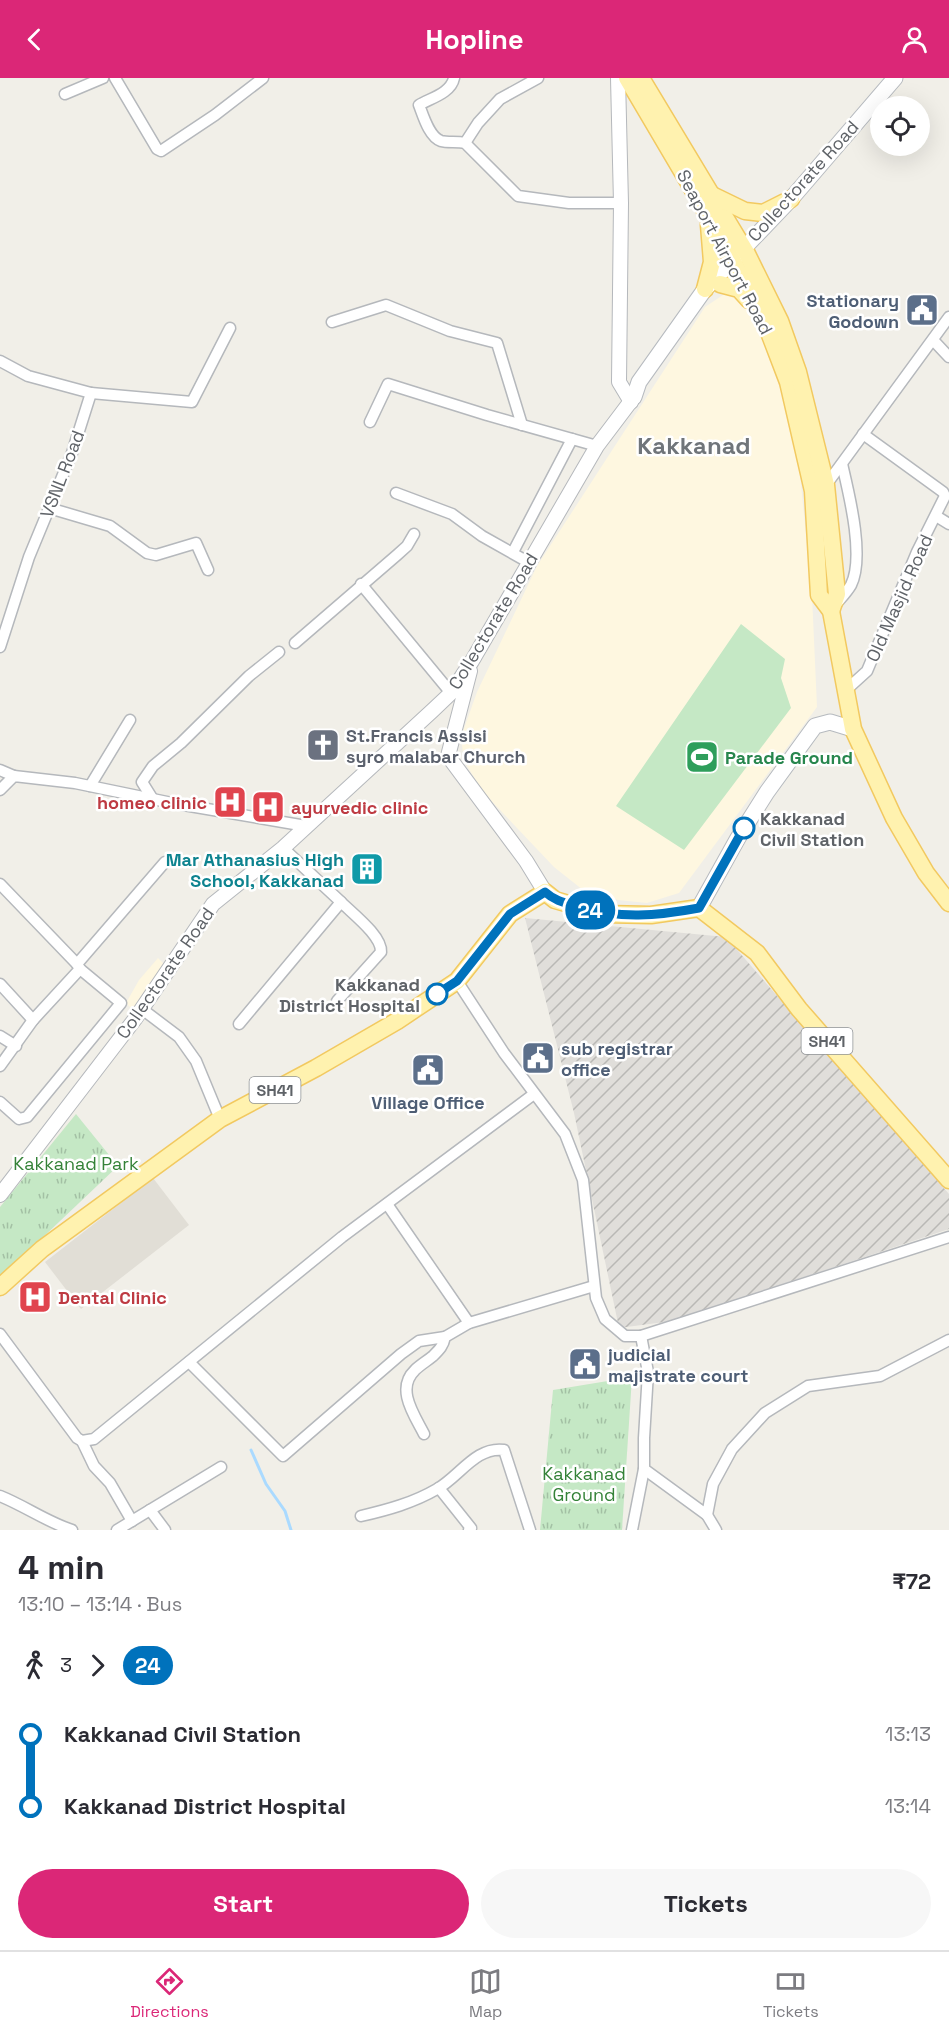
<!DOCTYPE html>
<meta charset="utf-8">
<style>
body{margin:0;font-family:"Space Grotesk",sans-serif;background:#f7f7f7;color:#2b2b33;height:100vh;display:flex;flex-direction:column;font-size:22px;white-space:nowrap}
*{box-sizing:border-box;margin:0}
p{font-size:20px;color:#7c7c81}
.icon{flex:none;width:33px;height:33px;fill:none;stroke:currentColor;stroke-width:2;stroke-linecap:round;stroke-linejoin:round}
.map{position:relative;height:1452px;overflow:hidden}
.sheet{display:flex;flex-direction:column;background:#fff;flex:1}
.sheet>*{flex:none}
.badge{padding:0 12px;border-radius:20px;font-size:21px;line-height:39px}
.controls{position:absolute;left:870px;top:18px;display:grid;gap:12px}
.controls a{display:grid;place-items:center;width:60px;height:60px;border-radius:50%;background:#fff;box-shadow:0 6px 24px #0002;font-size:30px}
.map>.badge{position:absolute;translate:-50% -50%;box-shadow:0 0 0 3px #fff}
.legs{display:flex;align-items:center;gap:9px;height:66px;padding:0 18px;font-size:20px}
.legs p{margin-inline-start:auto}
.headline{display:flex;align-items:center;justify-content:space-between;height:102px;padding:0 18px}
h1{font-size:33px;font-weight:700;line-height:45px}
.action{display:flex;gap:12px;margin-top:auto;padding:12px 18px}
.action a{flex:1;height:69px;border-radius:36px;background:#db2777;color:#fff;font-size:24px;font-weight:700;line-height:69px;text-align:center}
.action a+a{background:#f7f7f7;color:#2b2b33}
ul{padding:0 18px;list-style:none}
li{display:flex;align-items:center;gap:21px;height:72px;font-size:22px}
li i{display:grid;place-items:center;width:9px;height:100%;margin:0 8px;background:currentColor}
li i::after{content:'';width:15px;height:15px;margin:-8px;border:4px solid;border-radius:50%;background:#fff}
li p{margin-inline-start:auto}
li:first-child i{background:linear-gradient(#0000 50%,currentColor 0)}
li:last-child i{background:linear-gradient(currentColor 50%,#0000 0)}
header{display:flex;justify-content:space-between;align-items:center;height:78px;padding:0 18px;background:#db2777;color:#fff;font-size:27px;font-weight:700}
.menu{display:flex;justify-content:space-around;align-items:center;height:84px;border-top:2px solid #e1e1e2;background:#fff;font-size:16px;color:#7c7c81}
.menu a{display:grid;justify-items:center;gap:3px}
.menu .on{color:#db2777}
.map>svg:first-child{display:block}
.commercial{fill:#fef7e0}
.industrial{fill:url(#industrial-furrows)}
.education{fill:#e1ded6}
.grass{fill:#c5e8c5}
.park{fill:url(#park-tufts)}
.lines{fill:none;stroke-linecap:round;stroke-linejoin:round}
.stream{stroke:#aadaff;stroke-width:3}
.minor-casing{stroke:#b5b8bc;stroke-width:13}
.tertiary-casing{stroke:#b5b8bc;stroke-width:16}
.secondary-casing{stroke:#b6babf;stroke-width:17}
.primary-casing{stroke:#f2c960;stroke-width:19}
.minor{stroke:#fff;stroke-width:10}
.tertiary{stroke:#fff;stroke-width:14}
.secondary{stroke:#fff;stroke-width:15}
.primary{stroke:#fff2af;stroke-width:16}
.line-1-casing{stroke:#fff;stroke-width:14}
.line-1{stroke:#0072bc;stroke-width:9}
.stop-1-dot{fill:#fff;stroke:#0072bc;stroke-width:3}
.labels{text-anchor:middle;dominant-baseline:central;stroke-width:5;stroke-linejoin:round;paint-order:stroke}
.shield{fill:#fff;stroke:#8f9295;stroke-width:1.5}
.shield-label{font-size:16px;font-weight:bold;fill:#5f6368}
.street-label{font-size:18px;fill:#5f6368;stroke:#fff}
.service-label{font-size:18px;font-weight:bold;fill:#4e5e75;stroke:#fff;text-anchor:start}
.worship-label{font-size:18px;font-weight:bold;fill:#5b616d;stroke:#fff;text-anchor:start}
.leisure-label{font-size:18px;font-weight:bold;fill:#27864d;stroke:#fff;text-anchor:start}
.health-label{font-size:18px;font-weight:bold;fill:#be3a42;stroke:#fff;text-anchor:start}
.stop-label{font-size:18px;font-weight:bold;fill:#5f6368;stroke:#fff;text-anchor:start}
.culture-label{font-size:18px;font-weight:bold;fill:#0d838f;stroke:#fff;text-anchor:end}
.park-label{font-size:18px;fill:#348238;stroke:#fff}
.district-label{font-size:24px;font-weight:bold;fill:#70757a;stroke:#fff}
</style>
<header><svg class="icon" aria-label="back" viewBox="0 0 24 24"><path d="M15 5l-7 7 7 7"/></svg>Hopline<svg class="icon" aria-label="person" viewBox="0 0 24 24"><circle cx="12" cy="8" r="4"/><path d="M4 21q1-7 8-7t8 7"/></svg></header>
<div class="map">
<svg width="949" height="1452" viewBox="0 0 949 1452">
<defs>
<pattern id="industrial-furrows" width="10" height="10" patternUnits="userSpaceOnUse" patternTransform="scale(1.5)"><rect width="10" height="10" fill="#e0deda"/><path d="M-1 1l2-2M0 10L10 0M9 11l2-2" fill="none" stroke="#b9b8b5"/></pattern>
<pattern id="park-tufts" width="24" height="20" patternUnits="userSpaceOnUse" patternTransform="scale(1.5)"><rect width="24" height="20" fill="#c5e8c5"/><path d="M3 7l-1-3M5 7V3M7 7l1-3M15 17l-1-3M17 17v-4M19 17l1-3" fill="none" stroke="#a3c0a4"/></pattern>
</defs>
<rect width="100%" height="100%" fill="#f1efe8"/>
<g class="commercial">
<polygon points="729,213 746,226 764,263 787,330 800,396 812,517 817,629 679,815 647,825 618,822 583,812 554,789 483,714 464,683 461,659 477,614 537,488 705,229"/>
<polygon points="158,880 167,889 135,934 126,925 139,902"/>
</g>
<polygon class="industrial" points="525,840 726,859 949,1116 949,1151 672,1243 619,1250 574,1035"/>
<polygon class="education" points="153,1100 189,1147 81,1231 45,1184"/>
<polygon class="grass" points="741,546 785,581 781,600 791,630 684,772 616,728"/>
<g class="park">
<polygon points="76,1036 118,1088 0,1200 0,1129"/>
<polygon points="632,1299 622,1452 540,1452 553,1312"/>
</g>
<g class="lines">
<polyline class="stream" points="251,1372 266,1406 285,1433 291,1452"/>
<defs>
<g id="minor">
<polyline points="115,0 157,71 161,73 215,37 263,0"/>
<path d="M454 0C451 15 431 20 419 27 423 37 429 59 441 63 448 65 457 63 465 65L518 118 569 125H621"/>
<polyline points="65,16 103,0"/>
<polyline points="465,65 478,45 500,21 538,0"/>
<polyline points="332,244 386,227 450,253 497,265 522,347"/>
<polyline points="933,262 949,279"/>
<polyline points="0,283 28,298 91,315 72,375 29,479 0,569"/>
<polyline points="91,315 192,324 230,250"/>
<polyline points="370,344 388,306 487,337 597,368"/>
<polyline points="826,407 949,239"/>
<polyline points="396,415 452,436 482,458 528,484"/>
<polyline points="49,430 110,448 147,475 156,477 196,465 208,492"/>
<polyline points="936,438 949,446"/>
<polyline points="513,474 572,361"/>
<polyline points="361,506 451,615"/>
<path d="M836 526C841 520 847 514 851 507 865 479 849 416 842 386"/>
<polyline points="295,565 397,477 407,468 414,456"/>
<polyline points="846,612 867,593 917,474 945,418 943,414 863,356"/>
<polyline points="0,692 14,698"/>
<polyline points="90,708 130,642"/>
<polyline points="0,712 14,698 75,705 172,725 306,748"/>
<polyline points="152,720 142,704 153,688 181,665 249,598 279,574"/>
<polyline points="0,806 77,886 80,891 121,925 27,1039 19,1041 0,1024"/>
<polyline points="77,886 165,784"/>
<polyline points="457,903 504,975 565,1056 583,1102 596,1220 605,1241 625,1258 641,1258 949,1159"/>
<polyline points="0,906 33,942"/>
<path d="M337 923 381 874C382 858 353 836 341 824"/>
<polyline points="142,931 179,959 196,983 220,1041"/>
<polyline points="239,946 341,824 283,770"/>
<polyline points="0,958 16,968"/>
<polyline points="0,988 33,942 80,891"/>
<polyline points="387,1126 469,1245"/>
<polyline points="0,1256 77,1360 82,1363 94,1361 342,1159 534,1016"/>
<polyline points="641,1258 648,1294 644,1360 644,1391 707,1437 713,1406 732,1371 765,1335 808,1308 880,1298 949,1262"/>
<polyline points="189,1284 283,1378 401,1276 419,1263 445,1259"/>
<path d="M424 1356C415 1338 395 1311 415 1292 420 1287 427 1283 433 1278 440 1271 443 1268 445 1259L469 1245 594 1208"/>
<polyline points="82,1363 94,1388 110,1405 132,1443"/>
<polyline points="439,1410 471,1450 469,1452"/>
<path d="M0 1418C25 1428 47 1444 72 1452"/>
<polyline points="707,1437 716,1452"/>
<path d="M361 1438C387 1432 413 1425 437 1411 459 1399 476 1368 504 1372L530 1452"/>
<polyline points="117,1452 150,1432"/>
<polyline points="165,1452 150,1432 221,1389"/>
<polyline points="632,1452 644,1391"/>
</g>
<g id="tertiary">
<polyline points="618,0 621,125 619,304 631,324"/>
<polyline points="470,593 448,678 526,783 545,814"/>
<polyline points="0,1117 135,941 213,826 283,770 432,633 451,615 472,583 597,368 634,319"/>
</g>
<g id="secondary">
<polyline points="634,319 639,304 705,211 791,121 895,0"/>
<polyline points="699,830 738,760 767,714 815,648 830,644 853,651"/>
</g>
<g id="primary">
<polyline points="627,0 706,134 762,236 788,304 813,413 819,517 831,533 853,651 894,740 926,795 949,825"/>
<polyline points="641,0 747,176 780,243 798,294 826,407 837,516 831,533"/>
<polyline points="712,117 745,133 763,135 791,121"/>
<polyline points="720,206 739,211 749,222"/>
<polyline points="705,211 712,184 709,147"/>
<polyline points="0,1209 42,1171 220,1041 316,990 397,943 457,903 510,836 545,814 555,822 603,836 651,837 699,830 757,875 799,931 949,1102"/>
</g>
</defs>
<use href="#minor" class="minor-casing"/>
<use href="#tertiary" class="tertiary-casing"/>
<use href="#secondary" class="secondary-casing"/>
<use href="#primary" class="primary-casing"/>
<use href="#minor" class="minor"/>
<use href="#tertiary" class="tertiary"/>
<use href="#secondary" class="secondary"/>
<use href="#primary" class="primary"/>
</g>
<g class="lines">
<defs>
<path id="line-1" d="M437 916 457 903 510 836 545 814C555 823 566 825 579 829 621 841 656 838 699 830L744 750"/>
</defs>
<use href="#line-1" class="line-1-casing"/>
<use href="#line-1" class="line-1"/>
</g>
<defs>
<symbol id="civic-square" viewBox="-11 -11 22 22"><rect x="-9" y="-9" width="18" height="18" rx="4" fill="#5c6f8a" stroke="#fff"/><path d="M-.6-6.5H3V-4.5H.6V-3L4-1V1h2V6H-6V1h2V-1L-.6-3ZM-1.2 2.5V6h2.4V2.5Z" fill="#fff"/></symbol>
<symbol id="church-square" viewBox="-11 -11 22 22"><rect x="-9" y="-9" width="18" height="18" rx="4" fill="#6b7280" stroke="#fff"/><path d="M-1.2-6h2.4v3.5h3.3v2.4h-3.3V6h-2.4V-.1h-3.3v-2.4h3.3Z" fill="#fff"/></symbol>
<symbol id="stadium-square" viewBox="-11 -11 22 22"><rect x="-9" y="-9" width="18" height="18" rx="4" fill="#2e9e5b" stroke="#fff"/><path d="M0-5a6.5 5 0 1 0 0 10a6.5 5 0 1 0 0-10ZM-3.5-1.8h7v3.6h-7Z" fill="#fff"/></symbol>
<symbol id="hospital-square" viewBox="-11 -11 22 22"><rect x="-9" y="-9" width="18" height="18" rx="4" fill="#e0444e" stroke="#fff"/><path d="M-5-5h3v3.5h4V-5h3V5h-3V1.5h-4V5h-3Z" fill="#fff"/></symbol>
<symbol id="building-square" viewBox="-11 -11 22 22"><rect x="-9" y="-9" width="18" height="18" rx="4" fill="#0f9aa8" stroke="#fff"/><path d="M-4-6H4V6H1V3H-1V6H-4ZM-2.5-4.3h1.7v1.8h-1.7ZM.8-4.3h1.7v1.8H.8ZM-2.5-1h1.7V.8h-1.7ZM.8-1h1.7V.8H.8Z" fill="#fff"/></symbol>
</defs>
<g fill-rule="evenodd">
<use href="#civic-square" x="903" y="213" width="38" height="38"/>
<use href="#church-square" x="304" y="648" width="38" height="38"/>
<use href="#stadium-square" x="683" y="660" width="38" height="38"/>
<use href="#hospital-square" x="211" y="705" width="38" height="38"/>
<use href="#hospital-square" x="249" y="710" width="38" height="38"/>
<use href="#building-square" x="348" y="772" width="38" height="38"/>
<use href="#civic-square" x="519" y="961" width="38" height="38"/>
<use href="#civic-square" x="409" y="973" width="38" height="38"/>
<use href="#hospital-square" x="16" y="1200" width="38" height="38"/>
<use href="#civic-square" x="566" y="1267" width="38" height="38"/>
</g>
<g class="stop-1-dot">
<circle cx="744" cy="750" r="10"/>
<circle cx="437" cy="916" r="10"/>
</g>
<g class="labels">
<g class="shield">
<rect x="801.5" y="950" width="51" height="26" rx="4.5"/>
<rect x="249.5" y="999" width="51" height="26" rx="4.5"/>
</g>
<g class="shield-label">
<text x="827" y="963">SH41</text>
<text x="275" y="1012">SH41</text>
</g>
<g class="street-label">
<text transform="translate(803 103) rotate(-48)">Collectorate Road</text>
<text transform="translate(725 174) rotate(62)">Seaport Airport Road</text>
<text transform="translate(62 396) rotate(-69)">VSNL Road</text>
<text transform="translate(899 520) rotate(-66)">Old Masjid Road</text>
<text transform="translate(493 543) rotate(-59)">Collectorate Road</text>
<text transform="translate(165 895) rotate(-55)">Collectorate Road</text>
</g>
<g class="service-label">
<text x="899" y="222" text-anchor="end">Stationary<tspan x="899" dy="21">Godown</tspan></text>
<text x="561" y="970">sub registrar<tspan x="561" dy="21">office</tspan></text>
<text x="428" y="1024" text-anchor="middle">Village Office</text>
<text x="608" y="1276">judicial<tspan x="608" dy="21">majistrate court</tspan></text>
</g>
<g class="worship-label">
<text x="346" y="657">St.Francis Assisi<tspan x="346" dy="21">syro malabar Church</tspan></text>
</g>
<g class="leisure-label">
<text x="725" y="679">Parade Ground</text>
</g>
<g class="health-label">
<text x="207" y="724" text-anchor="end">homeo clinic</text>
<text x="291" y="729">ayurvedic clinic</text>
<text x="58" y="1219">Dental Clinic</text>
</g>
<g class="stop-label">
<text x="760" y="740">Kakkanad<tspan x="760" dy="21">Civil Station</tspan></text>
<text x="420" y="906" text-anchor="end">Kakkanad<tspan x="420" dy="21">District Hospital</tspan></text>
</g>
<g class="culture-label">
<text x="344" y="781">Mar Athanasius High<tspan x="344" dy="21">School, Kakkanad</tspan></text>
</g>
<g class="park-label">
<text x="76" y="1085">Kakkanad Park</text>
<text x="584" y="1395">Kakkanad<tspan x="584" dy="21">Ground</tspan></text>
</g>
<g class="district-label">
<text x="694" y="367">Kakkanad</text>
</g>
</g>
</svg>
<div class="controls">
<a><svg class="icon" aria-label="locate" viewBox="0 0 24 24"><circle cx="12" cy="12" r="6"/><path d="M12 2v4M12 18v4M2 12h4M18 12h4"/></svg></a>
</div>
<b class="badge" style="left:590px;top:832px;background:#0072bc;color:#fff">24</b>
</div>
<section class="sheet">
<div class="headline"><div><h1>4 min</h1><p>13:10 – 13:14 · Bus</p></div><b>₹72</b></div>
<div class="legs"><svg class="icon" aria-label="walk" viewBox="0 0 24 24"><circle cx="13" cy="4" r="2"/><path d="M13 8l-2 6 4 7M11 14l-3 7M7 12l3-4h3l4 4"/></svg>3<svg class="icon" aria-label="forward" viewBox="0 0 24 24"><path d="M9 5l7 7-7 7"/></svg><b class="badge" style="background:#0072bc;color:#fff">24</b></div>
<ul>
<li><i style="color:#0072bc"></i><b>Kakkanad Civil Station</b><p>13:13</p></li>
<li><i style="color:#0072bc"></i><b>Kakkanad District Hospital</b><p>13:14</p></li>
</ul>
<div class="action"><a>Start</a><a>Tickets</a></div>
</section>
<nav class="menu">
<a class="on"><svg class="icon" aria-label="directions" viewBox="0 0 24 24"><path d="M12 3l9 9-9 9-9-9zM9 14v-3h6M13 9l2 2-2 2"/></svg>Directions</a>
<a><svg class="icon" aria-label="map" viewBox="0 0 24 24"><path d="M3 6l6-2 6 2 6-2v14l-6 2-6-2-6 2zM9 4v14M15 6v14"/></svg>Map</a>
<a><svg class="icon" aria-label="tickets" viewBox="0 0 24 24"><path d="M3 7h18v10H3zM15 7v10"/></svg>Tickets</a>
</nav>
